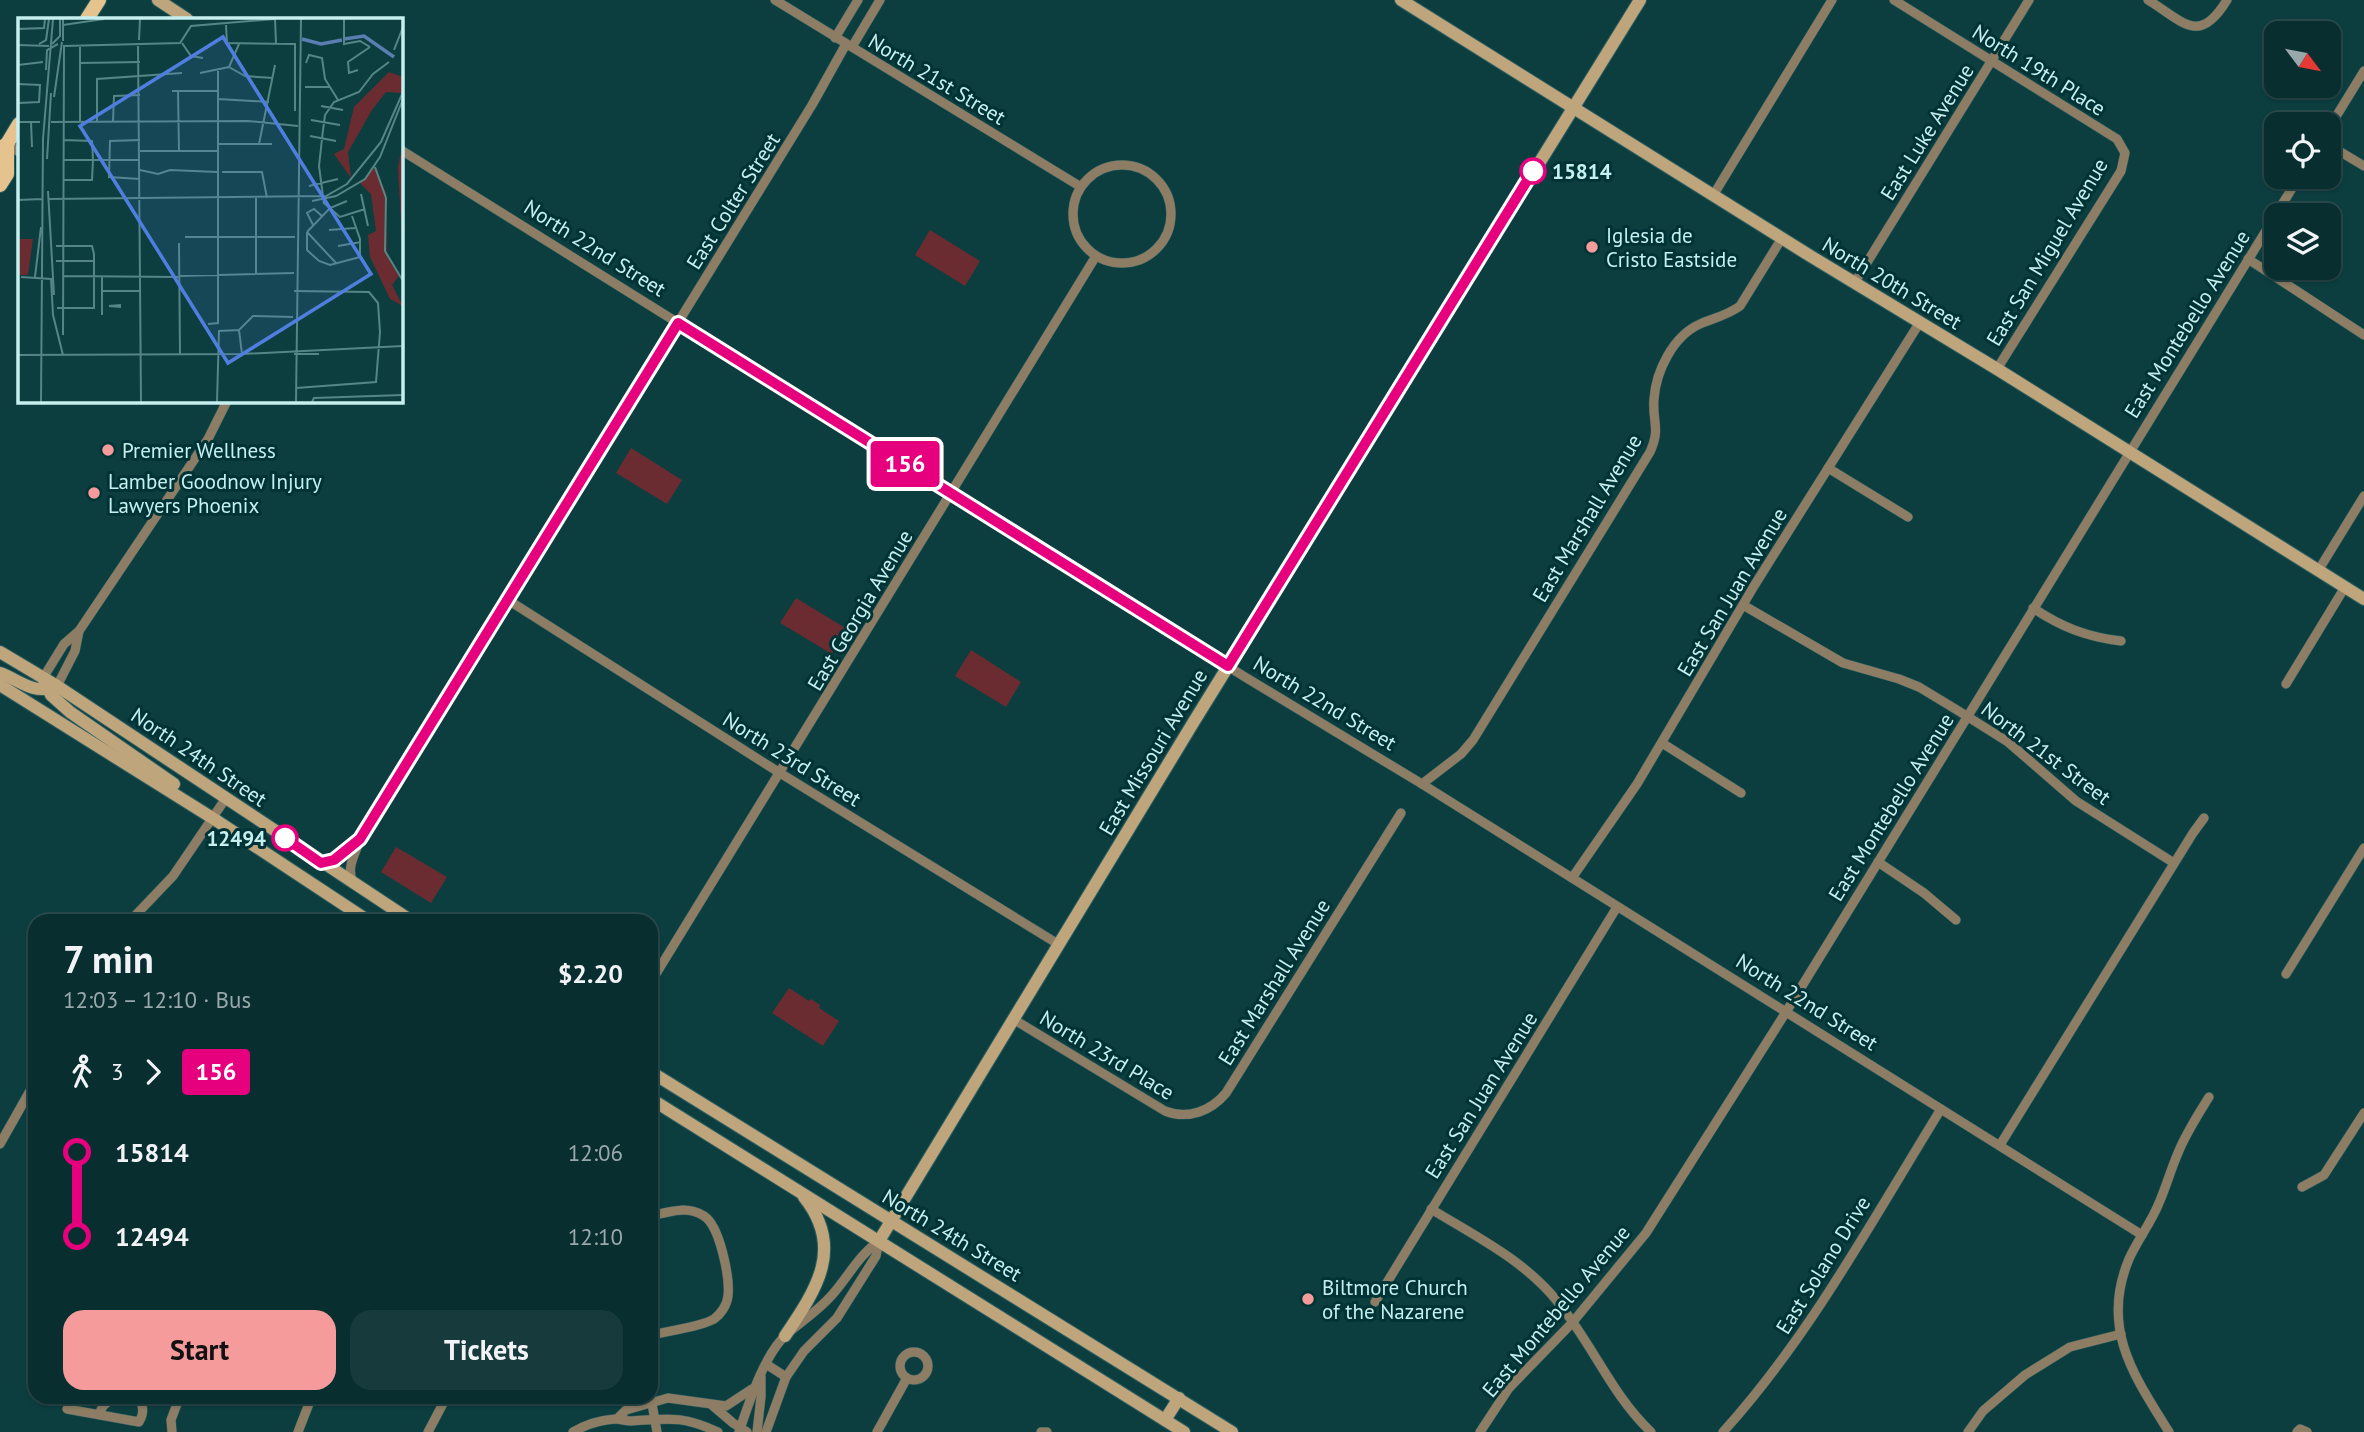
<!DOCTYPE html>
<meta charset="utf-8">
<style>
body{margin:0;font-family:"PT Sans",sans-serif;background:#173a3c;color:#f1f3f6;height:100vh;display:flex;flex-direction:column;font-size:26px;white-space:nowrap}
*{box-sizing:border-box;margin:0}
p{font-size:23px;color:#99a8ab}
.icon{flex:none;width:38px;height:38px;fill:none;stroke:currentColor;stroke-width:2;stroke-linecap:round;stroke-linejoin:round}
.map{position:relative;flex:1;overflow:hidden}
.side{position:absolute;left:28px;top:914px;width:630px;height:490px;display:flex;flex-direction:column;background:#092e30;border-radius:21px;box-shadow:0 2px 5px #0004,0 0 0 2px #294a4c}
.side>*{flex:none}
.badge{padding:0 14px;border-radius:5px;font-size:24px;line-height:46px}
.needle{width:46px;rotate:122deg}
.tools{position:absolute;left:2264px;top:21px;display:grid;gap:14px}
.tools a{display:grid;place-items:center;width:77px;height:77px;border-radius:14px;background:#092e30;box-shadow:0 2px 5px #0004,0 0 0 2px #294a4c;font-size:35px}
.map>.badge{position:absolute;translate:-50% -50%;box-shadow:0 0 0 4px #fff}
.legs{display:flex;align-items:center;gap:10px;height:77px;padding:0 35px;font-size:23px}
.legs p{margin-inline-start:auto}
.headline{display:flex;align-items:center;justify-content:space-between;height:119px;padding:0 35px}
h1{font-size:38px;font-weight:700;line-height:52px}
.button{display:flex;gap:14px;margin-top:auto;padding:14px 35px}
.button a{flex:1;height:80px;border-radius:21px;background:#f59b9c;color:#111;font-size:28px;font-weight:700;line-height:80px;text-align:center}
.button a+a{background:#173a3c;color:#f1f3f6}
ul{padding:0 35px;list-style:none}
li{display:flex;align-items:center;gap:24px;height:84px;font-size:26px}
li i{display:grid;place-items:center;width:10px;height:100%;margin:0 9px;background:currentColor}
li i::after{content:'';width:18px;height:18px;margin:-9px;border:5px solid;border-radius:50%;background:#092e30}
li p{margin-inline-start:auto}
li:first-child i{background:linear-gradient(#0000 50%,currentColor 0)}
li:last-child i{background:linear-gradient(currentColor 50%,#0000 0)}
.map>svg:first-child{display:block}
.green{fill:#6a2c30}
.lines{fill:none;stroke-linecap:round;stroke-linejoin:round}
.street-casing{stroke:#2d5e60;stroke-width:10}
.secondary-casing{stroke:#2d5e60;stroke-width:14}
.primary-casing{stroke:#2d5e60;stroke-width:16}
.street{stroke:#8d7d64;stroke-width:9}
.secondary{stroke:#bea57c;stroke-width:12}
.primary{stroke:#e4c38f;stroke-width:14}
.line-1-casing{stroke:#fff;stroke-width:16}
.line-1{stroke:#e6007e;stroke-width:10}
.stop-1-dot{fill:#fff;stroke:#e6007e;stroke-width:3.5}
.poi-dot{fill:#f59b9c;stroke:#003335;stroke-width:2.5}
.labels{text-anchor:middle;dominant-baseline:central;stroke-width:6;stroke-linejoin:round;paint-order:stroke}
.street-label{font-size:21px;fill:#c6eff0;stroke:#003335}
.stop-label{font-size:21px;font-weight:bold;fill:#c6eff0;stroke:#003335;text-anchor:start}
.poi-label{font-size:21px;fill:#c6eff0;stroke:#003335;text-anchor:start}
.inset-river{fill:none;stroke:#5a7db2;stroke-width:3.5}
.inset-road{fill:none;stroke:#568586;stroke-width:2}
.view{fill:#507edf;fill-opacity:0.15;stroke:#507edf;stroke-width:3.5}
.inset-edge{fill:none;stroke:#c6eff0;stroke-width:3.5}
</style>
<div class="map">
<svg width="2364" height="1432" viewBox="0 0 2364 1432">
<rect width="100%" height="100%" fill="#0c3e40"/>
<g class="green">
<polygon points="930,230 980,261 965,286 915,255"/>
<polygon points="631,448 682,480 667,504 616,473"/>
<polygon points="796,598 847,629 832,654 780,623"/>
<polygon points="971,650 1021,682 1006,707 955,676"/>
<polygon points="396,847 447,877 431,903 381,872"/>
<polygon points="789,988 809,1001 811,999 820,1005 819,1008 839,1021 823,1046 772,1013"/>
</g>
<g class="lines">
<defs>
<g id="street">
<polyline points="775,0 1081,187"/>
<polyline points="1894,0 2117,139 2125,153 2121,171 1997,369"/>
<path d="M2148 0C2184 22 2199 46 2227 0"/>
<polyline points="835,38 858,0"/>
<polyline points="852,47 880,0"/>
<polyline points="2329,128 2364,71"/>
<polyline points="7,144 19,152"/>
<polyline points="2329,145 2364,166"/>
<polyline points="401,150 1245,677 1422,784 2142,1235"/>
<circle cx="1122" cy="214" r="49"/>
<polyline points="1714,194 1832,0"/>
<polyline points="2248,259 2364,335"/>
<polyline points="1855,282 2029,0"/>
<polyline points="1828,468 1908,517"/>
<polyline points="2318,571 2364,496"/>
<polyline points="508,600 780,773 1058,944"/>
<polyline points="1743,605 1843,663 1899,679 1919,687 1957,710 2008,742 2076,801 2174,863"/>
<path d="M2033 608C2061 627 2087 637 2121 641"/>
<polyline points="43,678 64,644 79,631 208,439 227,401"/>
<polyline points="2286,684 2345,587"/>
<polyline points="57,686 75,651 79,631"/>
<polyline points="1662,743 1741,793"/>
<path d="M1422 784 1461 754 1473 740 1650 452C1661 428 1652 422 1654 399 1656 371 1673 336 1700 324 1714 318 1728 315 1740 306L1782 238"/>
<polyline points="1878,862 1924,893 1956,920"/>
<polyline points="321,863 334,860 360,839"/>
<polyline points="1572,878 1637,784 1754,586 1920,322"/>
<path d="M353 883C346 866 355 856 360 839L812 105 846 44"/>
<polyline points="131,920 173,876 226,798"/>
<polyline points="2286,974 2364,848"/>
<polyline points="651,982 1096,256"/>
<path d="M1013 1019 1165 1111C1188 1120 1211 1111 1226 1093L1401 813"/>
<polyline points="0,1144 35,1082"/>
<polyline points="2000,1145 2193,833 2204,818"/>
<polyline points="2302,1187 2324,1175 2364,1113"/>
<path d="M1431 1209C1475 1236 1524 1260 1557 1301 1592 1343 1611 1394 1651 1432"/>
<path d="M651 1216C668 1212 687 1205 704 1216 720 1226 730 1278 728 1296 727 1305 721 1314 714 1319 701 1327 667 1331 651 1335"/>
<polyline points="1375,1302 1617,907"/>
<circle cx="914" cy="1366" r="14"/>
<polyline points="766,1364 786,1377"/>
<polyline points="651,1398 657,1432"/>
<polyline points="713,1406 733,1423 747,1432"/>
<path d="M67 1409 139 1422C145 1412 143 1406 138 1396"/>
<polyline points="99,1414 103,1406 115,1396"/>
<polyline points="618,1418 626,1410 668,1398 726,1406 752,1389"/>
<polyline points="172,1432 171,1420 180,1396"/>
<polyline points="298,1432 312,1396"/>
<polyline points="428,1432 447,1396"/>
<path d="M573 1432C585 1425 600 1420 615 1419 621 1419 625 1421 631 1421 669 1419 681 1415 718 1432"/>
<path d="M739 1432C749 1403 764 1354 787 1334 802 1321 819 1310 832 1295 848 1277 859 1255 879 1241"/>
<polyline points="757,1432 761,1397 761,1377"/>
<polyline points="766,1432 786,1377 804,1351 837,1318 876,1256 879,1241"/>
<polyline points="877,1432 907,1378"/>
<polyline points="1041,1432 1047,1432"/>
<polyline points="1480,1432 1509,1388 1572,1323 1646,1233 1786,1012 2299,177"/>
<path d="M1723 1432C1810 1336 1873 1219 1941 1109"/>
<polyline points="1968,1432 1983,1411 2025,1375 2070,1347 2121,1334"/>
<path d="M2169 1432C2134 1376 2100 1328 2129 1259 2138 1239 2151 1223 2159 1203 2166 1187 2171 1169 2178 1153 2186 1133 2198 1115 2209 1097"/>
<polyline points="2297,1432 2300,1429 2307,1432"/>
</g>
<g id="secondary">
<polyline points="158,0 187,19"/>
<polyline points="1401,0 1812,257 1997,369 2364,599"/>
<polyline points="0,652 57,686 410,920"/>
<path d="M0 673C19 680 31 693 52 688"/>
<polyline points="43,678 51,695 70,712 174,784"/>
<polyline points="0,685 214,819 367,920"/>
<polyline points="651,1072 1232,1432"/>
<polyline points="651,1099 1184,1432"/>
<polyline points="879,1241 1193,723 1640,0"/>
<path d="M785 1336C816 1290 845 1248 804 1197"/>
<polyline points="1165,1420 1179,1398"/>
</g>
<g id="primary">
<polyline points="87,19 99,0"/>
<polyline points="1,148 7,144 19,124"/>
<polyline points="0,185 7,174 7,144"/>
</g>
</defs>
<use href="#street" class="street-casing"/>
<use href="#secondary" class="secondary-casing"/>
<use href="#primary" class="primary-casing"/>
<use href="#street" class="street"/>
<use href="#secondary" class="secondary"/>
<use href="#primary" class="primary"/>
</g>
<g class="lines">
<defs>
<polyline id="line-1" points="285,838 321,863 334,860 360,839 678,323 1228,666 1533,171"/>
</defs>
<use href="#line-1" class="line-1-casing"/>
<use href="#line-1" class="line-1"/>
</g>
<g class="stop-1-dot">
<circle cx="1533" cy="171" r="12"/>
<circle cx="285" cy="838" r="12"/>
</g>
<g class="poi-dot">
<circle cx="1592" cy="247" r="7"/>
<circle cx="108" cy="450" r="7"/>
<circle cx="94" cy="493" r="7"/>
<circle cx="1308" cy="1299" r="7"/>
</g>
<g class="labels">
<g class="street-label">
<text transform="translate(2039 70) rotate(32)">North 19th Place</text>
<text transform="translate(937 79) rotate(31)">North 21st Street</text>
<text transform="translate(1927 132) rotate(-58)">East Luke Avenue</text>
<text transform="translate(733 201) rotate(-58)">East Colter Street</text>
<text transform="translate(595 248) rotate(32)">North 22nd Street</text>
<text transform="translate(2047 252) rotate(-59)">East San Miguel Avenue</text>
<text transform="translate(1892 283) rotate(31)">North 20th Street</text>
<text transform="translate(2187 324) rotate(-58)">East Montebello Avenue</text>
<text transform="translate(1587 518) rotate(-59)">East Marshall Avenue</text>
<text transform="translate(1732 592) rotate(-59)">East San Juan Avenue</text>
<text transform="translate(860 610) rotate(-59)">East Georgia Avenue</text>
<text transform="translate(1325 703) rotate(31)">North 22nd Street</text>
<text transform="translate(1153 752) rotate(-59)">East Missouri Avenue</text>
<text transform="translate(2046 753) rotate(37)">North 21st Street</text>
<text transform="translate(199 757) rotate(34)">North 24th Street</text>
<text transform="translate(792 759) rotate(32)">North 23rd Street</text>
<text transform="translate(1891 807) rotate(-58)">East Montebello Avenue</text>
<text transform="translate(1274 982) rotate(-58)">East Marshall Avenue</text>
<text transform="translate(1807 1002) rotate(32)">North 22nd Street</text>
<text transform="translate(1107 1055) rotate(31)">North 23rd Place</text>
<text transform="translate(1481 1095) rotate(-58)">East San Juan Avenue</text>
<text transform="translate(952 1235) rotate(31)">North 24th Street</text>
<text transform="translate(1823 1265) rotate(-58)">East Solano Drive</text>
<text transform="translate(1556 1311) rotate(-50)">East Montebello Avenue</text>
</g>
<g class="stop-label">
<text x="1552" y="171">15814</text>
<text x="266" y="838" text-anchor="end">12494</text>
</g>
<g class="poi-label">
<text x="1606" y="235">Iglesia de<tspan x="1606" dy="24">Cristo Eastside</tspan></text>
<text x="122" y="450">Premier Wellness</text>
<text x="108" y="481">Lamber Goodnow Injury<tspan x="108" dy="24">Lawyers Phoenix</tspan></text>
<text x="1322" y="1287">Biltmore Church<tspan x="1322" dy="24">of the Nazarene</tspan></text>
</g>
</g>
<g transform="translate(18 18)">
<rect width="385" height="385" fill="#0c3e40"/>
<path d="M371 54 385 59 384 75 368 74 354 92 330 134 333 160 316 136 326 131 336 89ZM385 122V239L380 150ZM357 149 368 175 369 238 381 258 374 267 385 288 372 281 352 239 350 217 358 213 353 176 342 165ZM0 221H15L10 257H0Z" fill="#6a2c30"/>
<path class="inset-river" d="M284 21 303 26 324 22M326 21 346 18 376 39"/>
<path class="inset-road" d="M257 1 258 25M326 1V26L342 23 352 29M45 7 86 1M208 7 209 25 277 26V93M0 11 26 10 27 1M121 22 122 1M45 23V1M164 25 173 38 185 40M21 26 28 22 31 1M34 26 42 18V1M120 26 123 384M0 27 31 28M376 32 385 9M62 45 122 44M288 45 291 37 304 40 307 61 320 82M0 47 25 44M211 49 227 58 255 60M211 49 221 26M28 52 29 32 40 26M340 52 331 55 330 44 352 29M182 55 211 49M0 66 22 67 21 84 0 85M287 69H311M154 73H199M160 73 161 133M36 79 44 24M200 81 251 84M303 88 325 92M293 102 322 107M0 104H22M13 104 14 129M33 104 230 103 280 108M62 104V27M79 104V61L164 55M95 104 96 78 122 77M305 112 307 97 316 84 341 74 355 56 371 44M305 112 301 148 306 186M292 118 318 123M45 122 74 123 75 142 74 162H45M122 122 92 123 91 159 122 161M200 126H254M241 126 257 47M122 133H200M29 141 33 75M45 142H122M357 149 368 180 367 233 385 263M122 152 140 156 152 152 199 154M204 154H244L249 180M291 168 320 161M30 173 36 277M343 176 350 208M31 181 308 178 329 166 363 124 385 74M0 182 24 181M294 183 318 178 347 161 362 139 385 81M306 185 322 199 347 191M295 207 289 195 296 191 304 198M311 212 337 210M289 214V232L301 243 312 247 342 239V221L334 198M289 214 312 190 329 183M289 214 318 245M167 219H277M161 225 162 336M38 228H74L76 236V290H39M320 228 343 224M38 243H76M238 257V180M45 258 161 259M84 258V297M161 258 276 255M3 259 33 261 35 297 45 337M17 259 23 209M84 273H122M276 273 351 274 360 285 362 314 358 364 278 370M103 287 91 288 103 289M190 306 200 305V53M221 312 224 336M45 317 46 28 162 25 173 8 257 1M276 336H301M0 337 224 336 385 328M23 384 25 121 35 1M199 384 201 313 221 312 235 298 275 299M278 384 283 1M294 384 296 380 385 377"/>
<path class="view" d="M205 19 353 256 210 345 62 108Z"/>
<rect width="385" height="385" class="inset-edge"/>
</g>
</svg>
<div class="tools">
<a><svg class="needle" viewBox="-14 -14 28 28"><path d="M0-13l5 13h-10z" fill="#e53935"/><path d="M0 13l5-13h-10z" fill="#99a8ab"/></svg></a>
<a><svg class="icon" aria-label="locate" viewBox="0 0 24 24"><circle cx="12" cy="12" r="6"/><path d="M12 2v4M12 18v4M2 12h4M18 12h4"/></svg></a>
<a><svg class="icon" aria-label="layers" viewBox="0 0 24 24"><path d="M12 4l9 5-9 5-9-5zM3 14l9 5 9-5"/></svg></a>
</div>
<b class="badge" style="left:905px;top:464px;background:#e6007e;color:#fff">156</b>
<section class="side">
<div class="headline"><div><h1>7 min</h1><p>12:03 – 12:10 · Bus</p></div><b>$2.20</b></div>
<div class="legs"><svg class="icon" aria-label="walk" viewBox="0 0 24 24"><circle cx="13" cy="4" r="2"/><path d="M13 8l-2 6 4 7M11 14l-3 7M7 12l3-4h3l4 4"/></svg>3<svg class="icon" aria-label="forward" viewBox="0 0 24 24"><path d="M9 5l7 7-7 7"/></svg><b class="badge" style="background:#e6007e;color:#fff">156</b></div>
<ul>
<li><i style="color:#e6007e"></i><b>15814</b><p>12:06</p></li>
<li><i style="color:#e6007e"></i><b>12494</b><p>12:10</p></li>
</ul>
<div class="button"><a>Start</a><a>Tickets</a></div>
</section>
</div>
